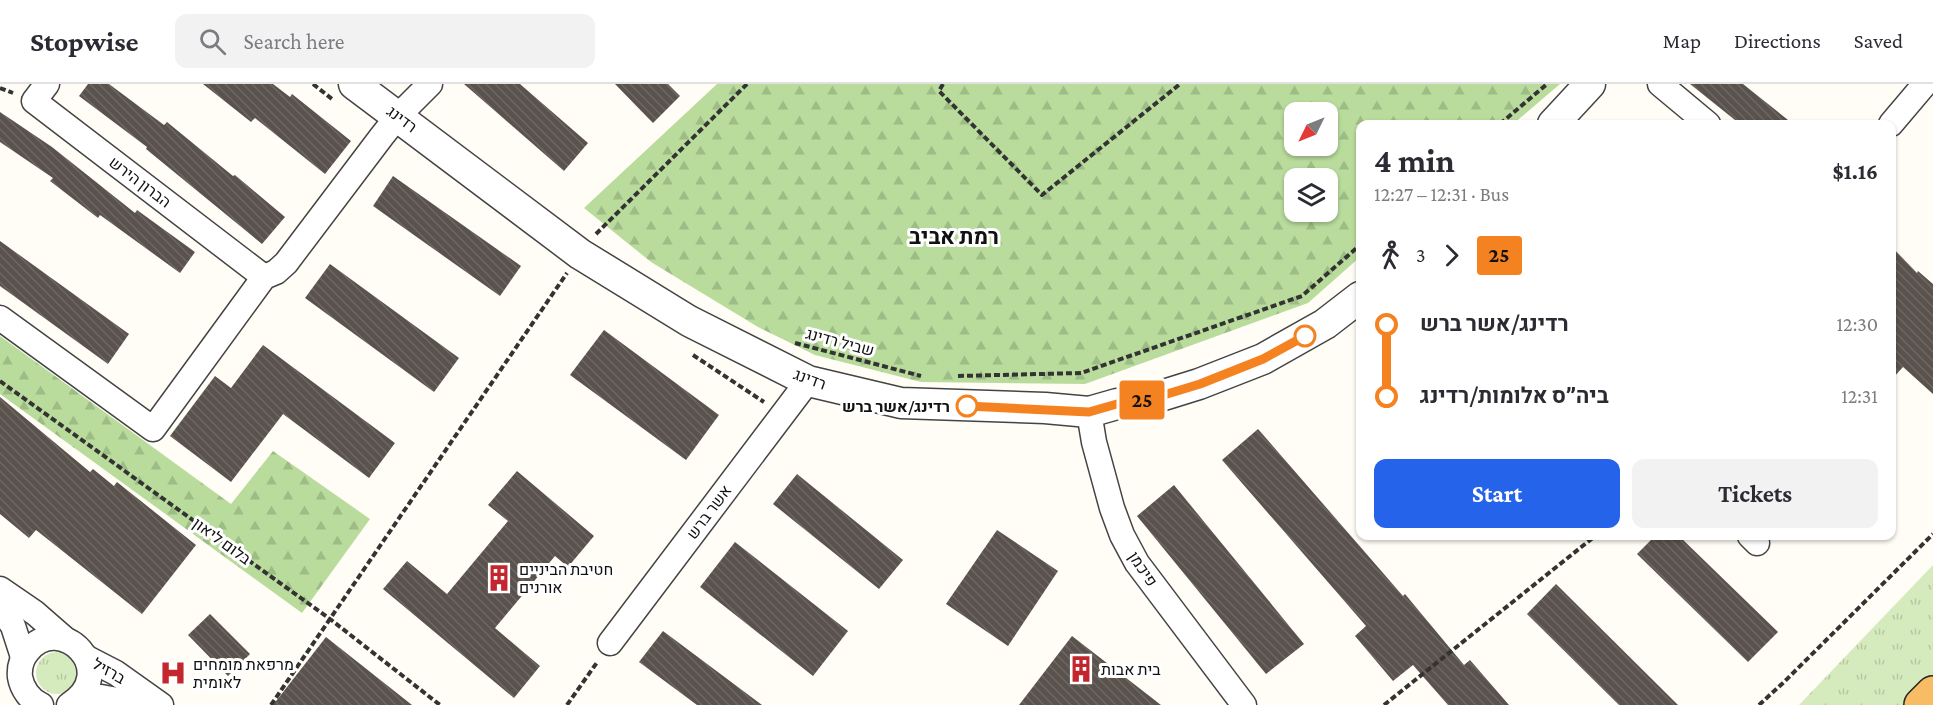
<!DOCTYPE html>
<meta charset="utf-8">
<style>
body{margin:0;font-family:"Crimson Pro",Heebo,serif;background:#f2f2f3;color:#2b2b33;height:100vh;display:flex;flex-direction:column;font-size:22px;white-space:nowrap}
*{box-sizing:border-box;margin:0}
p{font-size:20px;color:#7c7c81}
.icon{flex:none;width:33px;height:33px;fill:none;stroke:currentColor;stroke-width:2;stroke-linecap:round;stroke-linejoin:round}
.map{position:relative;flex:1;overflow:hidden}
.panel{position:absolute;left:1356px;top:36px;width:540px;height:420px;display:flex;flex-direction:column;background:#fff;border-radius:12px;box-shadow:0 2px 4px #0004}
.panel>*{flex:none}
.badge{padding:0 12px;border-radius:4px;font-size:21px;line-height:39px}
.needle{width:39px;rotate:227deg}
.fabs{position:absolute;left:1284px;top:18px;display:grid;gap:12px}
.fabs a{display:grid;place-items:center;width:54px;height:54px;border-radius:12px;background:#fff;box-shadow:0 2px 4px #0004;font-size:30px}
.map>.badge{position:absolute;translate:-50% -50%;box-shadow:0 0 0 3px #fff}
.legs{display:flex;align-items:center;gap:9px;height:66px;padding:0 18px;font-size:20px}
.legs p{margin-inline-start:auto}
.summary{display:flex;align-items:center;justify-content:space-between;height:102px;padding:0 18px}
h1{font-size:33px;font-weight:700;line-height:45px}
.button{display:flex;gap:12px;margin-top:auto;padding:12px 18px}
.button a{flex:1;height:69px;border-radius:12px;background:#2563eb;color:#fff;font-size:24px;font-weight:700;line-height:69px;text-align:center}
.button a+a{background:#f2f2f3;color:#2b2b33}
ul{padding:0 18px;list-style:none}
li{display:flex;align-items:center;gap:21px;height:72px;font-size:22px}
li i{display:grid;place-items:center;width:9px;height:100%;margin:0 8px;background:currentColor}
li i::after{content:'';width:15px;height:15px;margin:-8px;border:4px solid;border-radius:50%;background:#fff}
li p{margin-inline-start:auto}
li:first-child i{background:linear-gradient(#0000 50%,currentColor 0)}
li:last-child i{background:linear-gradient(currentColor 50%,#0000 0)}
header{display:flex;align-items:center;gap:36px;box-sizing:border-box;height:84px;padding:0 30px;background:#fff;border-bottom:2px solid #e1e1e2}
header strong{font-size:28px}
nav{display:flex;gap:33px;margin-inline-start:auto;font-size:21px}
.search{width:420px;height:54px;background:#f2f2f3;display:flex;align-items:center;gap:15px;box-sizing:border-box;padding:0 21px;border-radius:12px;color:#7c7c81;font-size:22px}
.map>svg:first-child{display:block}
.grass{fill:url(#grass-tufts)}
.forest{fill:url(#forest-firs);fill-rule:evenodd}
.building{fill:url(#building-back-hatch)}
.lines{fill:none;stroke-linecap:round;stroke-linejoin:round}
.minor-casing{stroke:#444;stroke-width:27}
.tertiary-casing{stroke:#444;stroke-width:33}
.trunk-casing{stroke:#222;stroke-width:36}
.path{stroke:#333;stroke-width:4;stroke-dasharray:6 3;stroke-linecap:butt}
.minor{stroke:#fff;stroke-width:24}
.tertiary{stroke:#fff;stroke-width:30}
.trunk{stroke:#f7bc64;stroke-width:33}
.line-1-casing{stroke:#fff;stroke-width:14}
.line-1{stroke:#f58220;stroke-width:9}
.stop-1-dot{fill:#fff;stroke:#f58220;stroke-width:3}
.labels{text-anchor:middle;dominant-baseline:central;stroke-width:6;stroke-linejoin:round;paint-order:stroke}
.street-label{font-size:16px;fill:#111;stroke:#fff}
.stop-label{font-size:16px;font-weight:bold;fill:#111;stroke:#fff;text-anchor:end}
.poi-label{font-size:16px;fill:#111;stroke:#fff;text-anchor:start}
.district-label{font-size:22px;font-weight:bold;fill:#111;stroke:#fff}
</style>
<header>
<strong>Stopwise</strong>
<div class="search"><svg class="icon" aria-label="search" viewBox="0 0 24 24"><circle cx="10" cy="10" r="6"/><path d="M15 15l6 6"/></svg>Search here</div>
<nav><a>Map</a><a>Directions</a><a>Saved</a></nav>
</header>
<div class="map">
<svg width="1933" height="621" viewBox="0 0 1933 621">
<defs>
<pattern id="grass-tufts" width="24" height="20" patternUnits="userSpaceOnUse" patternTransform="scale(1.5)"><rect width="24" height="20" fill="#d5ebbd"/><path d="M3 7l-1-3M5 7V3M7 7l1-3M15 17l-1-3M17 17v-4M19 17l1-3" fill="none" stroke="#b6c8a1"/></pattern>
<pattern id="forest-firs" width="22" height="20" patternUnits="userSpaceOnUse" patternTransform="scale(1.5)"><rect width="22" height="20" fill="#b9dc9c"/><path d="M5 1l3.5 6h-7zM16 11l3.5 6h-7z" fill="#9ebc85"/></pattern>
<pattern id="building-back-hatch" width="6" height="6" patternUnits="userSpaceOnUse" patternTransform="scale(1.5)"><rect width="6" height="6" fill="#5a524d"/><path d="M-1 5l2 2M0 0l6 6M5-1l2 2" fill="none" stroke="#6d6662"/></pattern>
</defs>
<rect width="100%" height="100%" fill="#fffdf5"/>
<g class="grass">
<polygon points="1933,481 1933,592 1903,621 1799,621"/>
<circle cx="57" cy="589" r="21"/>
</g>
<g class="forest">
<path d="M717 0H1560L1513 40H1360V173L1308 219 1085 300 921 298 815 271 758 243 651 178 584 124ZM1294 28H1328V62H1294ZM1294 94H1328V128H1294Z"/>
<polygon points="0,252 231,420 273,367 370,435 302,529 0,310"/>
</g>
<g class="building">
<polygon points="88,0 109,0 164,41 167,38 233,92 235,91 285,133 262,160 146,65 147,63 79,12"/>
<polygon points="203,0 273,0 290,13 292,10 351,57 325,90 255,34 251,38"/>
<polygon points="464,0 520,0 588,59 564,87"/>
<polygon points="615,0 668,0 680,12 653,39"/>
<polygon points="1690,0 1743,0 1793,40 1740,40"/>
<polygon points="0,28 52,63 135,129 137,126 195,168 180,189 100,131 98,134 50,97 53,94 0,58"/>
<polygon points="393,92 521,182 500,212 373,122"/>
<polygon points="0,157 129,250 108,280 0,202"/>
<polygon points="1892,163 1917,189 1918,187 1933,200 1933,310 1903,283 1892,295"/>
<polygon points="330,180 459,274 434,308 305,214"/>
<polygon points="604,246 719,331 686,376 570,291"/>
<polygon points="263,261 395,359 369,394 283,330 231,398 170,352 215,292 231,304"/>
<polygon points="0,313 90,388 93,385 114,402 117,398 196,461 142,530 36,446 29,454 0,430"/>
<polygon points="1258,345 1403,512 1405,510 1464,581 1470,576 1509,621 1448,621 1413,581 1393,597 1355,552 1366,542 1222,376"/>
<polygon points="517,387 594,452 568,483 555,472 495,544 540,582 514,614 383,505 407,477 447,510 508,437 488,421"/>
<polygon points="797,390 903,476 879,505 773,420"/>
<polygon points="1174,401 1304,560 1266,590 1137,432"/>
<polygon points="997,446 1058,487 1008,562 946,520"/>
<polygon points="1655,452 1679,452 1778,548 1748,578 1637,470"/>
<polygon points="735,458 848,547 813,592 700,503"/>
<polygon points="1556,500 1678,621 1619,621 1527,530"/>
<polygon points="210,530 250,570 228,592 188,551"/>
<polygon points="663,547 762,621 697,621 639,578"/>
<polygon points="1072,552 1161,621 1019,621"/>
<polygon points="326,553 412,621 273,621"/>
</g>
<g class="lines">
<defs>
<g id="minor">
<polyline points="47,0 34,17 264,193"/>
<polyline points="1660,0 1708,40"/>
<polyline points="1891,40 1924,1"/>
<polyline points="0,234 153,345 264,193 276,188 286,179 382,52 398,32 430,0"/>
<polyline points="1089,328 1094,358 1112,424 1122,451 1137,479 1244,621"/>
<polyline points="1750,452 1757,459"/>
<polyline points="0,505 35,529 66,556"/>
<polyline points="0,523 13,542 23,573"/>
<polyline points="610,559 808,297"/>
<polyline points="87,574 116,589 161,621"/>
<polyline points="78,615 101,613 133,619 137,621"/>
<path d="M41 621C30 616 22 605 20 593 19 583 22 574 28 567 60 527 122 587 69 621"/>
</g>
<g id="tertiary">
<polyline points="354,0 580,170 689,237 808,297 901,319 1045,324 1089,328 1117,320 1154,314 1199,300 1263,275 1325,240 1360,213"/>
<polyline points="1553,40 1590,0"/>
</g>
<polyline id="trunk" points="1921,621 1933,609"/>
</defs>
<use href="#minor" class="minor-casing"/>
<use href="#tertiary" class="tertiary-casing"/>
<use href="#trunk" class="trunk-casing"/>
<g class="path">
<polyline points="313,0 332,15"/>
<polyline points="943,0 939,7 1042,111 1180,0"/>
<polyline points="0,4 13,9"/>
<polyline points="1500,40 1547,0"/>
<polyline points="596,150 747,0"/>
<polyline points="795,259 921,292"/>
<polyline points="693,271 764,318"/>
<polyline points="958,292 1081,289 1302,212 1360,161"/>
<polyline points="0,297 330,535 440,621"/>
<polyline points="271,621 567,189"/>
<polyline points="567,621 598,577"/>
<polyline points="1384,621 1595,452"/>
<polyline points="1759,621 1784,598 1933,450"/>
</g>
<use href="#minor" class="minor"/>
<use href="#tertiary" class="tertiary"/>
<use href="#trunk" class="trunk"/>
</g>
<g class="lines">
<defs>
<polyline id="line-1" points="967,322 1089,328 1117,320 1154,314 1200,300 1263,275 1305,252"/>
</defs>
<use href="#line-1" class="line-1-casing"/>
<use href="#line-1" class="line-1"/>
</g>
<defs>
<symbol id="building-bare" viewBox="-9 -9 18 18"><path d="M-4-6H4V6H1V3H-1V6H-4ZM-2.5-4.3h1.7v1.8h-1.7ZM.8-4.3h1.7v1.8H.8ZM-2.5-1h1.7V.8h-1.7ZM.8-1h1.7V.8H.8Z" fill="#c4262e" stroke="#fff" stroke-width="2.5" paint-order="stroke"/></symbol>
<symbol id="hospital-bare" viewBox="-9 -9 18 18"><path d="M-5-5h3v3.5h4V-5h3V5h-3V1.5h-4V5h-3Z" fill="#c4262e" stroke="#fff" stroke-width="2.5" paint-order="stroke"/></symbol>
</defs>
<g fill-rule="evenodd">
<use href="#building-bare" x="480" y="475" width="38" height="38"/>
<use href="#building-bare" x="1062" y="566" width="38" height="38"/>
<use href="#hospital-bare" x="154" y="570" width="38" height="38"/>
</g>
<g class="stop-1-dot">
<circle cx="1305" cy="252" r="10"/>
<circle cx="967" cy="322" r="10"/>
</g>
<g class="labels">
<g class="street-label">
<text transform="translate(402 35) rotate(37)">רדינג</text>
<text transform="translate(140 98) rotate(37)">הברון הירש</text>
<text transform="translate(840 258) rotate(15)">שביל רדינג</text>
<text transform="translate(810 295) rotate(20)">רדינג</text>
<text transform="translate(709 428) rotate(-53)">אשר ברש</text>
<text transform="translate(222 457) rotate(36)">בלום ליאון</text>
<text transform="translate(1143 485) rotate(56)">פיכמן</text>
<text transform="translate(109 587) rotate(30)">ברזיל</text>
</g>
<g class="stop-label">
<text x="950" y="322">רדינג/אשר ברש</text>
</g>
<g class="poi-label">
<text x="519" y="485">חטיבת הביניים<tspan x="519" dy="18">אורנים</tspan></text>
<text x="193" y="580">מרפאת מומחים<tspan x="193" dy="18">לאומית</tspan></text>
<text x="1101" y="585">בית אבות</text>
</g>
<g class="district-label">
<text x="954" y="152">רמת אביב</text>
</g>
</g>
</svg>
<div class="fabs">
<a><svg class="needle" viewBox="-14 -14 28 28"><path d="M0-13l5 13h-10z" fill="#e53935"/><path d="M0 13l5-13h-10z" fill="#7c7c81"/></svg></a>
<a><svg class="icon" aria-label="layers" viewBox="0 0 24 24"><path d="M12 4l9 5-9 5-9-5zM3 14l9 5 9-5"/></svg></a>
</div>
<b class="badge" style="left:1142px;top:316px;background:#f58220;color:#111">25</b>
<section class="panel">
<div class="summary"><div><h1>4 min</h1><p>12:27 – 12:31 · Bus</p></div><b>$1.16</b></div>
<div class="legs"><svg class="icon" aria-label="walk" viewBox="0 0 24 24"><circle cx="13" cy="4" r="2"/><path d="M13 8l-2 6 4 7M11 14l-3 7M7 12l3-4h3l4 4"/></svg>3<svg class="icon" aria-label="forward" viewBox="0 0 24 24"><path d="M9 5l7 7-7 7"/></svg><b class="badge" style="background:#f58220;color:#111">25</b></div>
<ul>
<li><i style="color:#f58220"></i><b>רדינג/אשר ברש</b><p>12:30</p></li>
<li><i style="color:#f58220"></i><b>ביה״ס אלומות/רדינג</b><p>12:31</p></li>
</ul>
<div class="button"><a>Start</a><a>Tickets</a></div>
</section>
</div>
